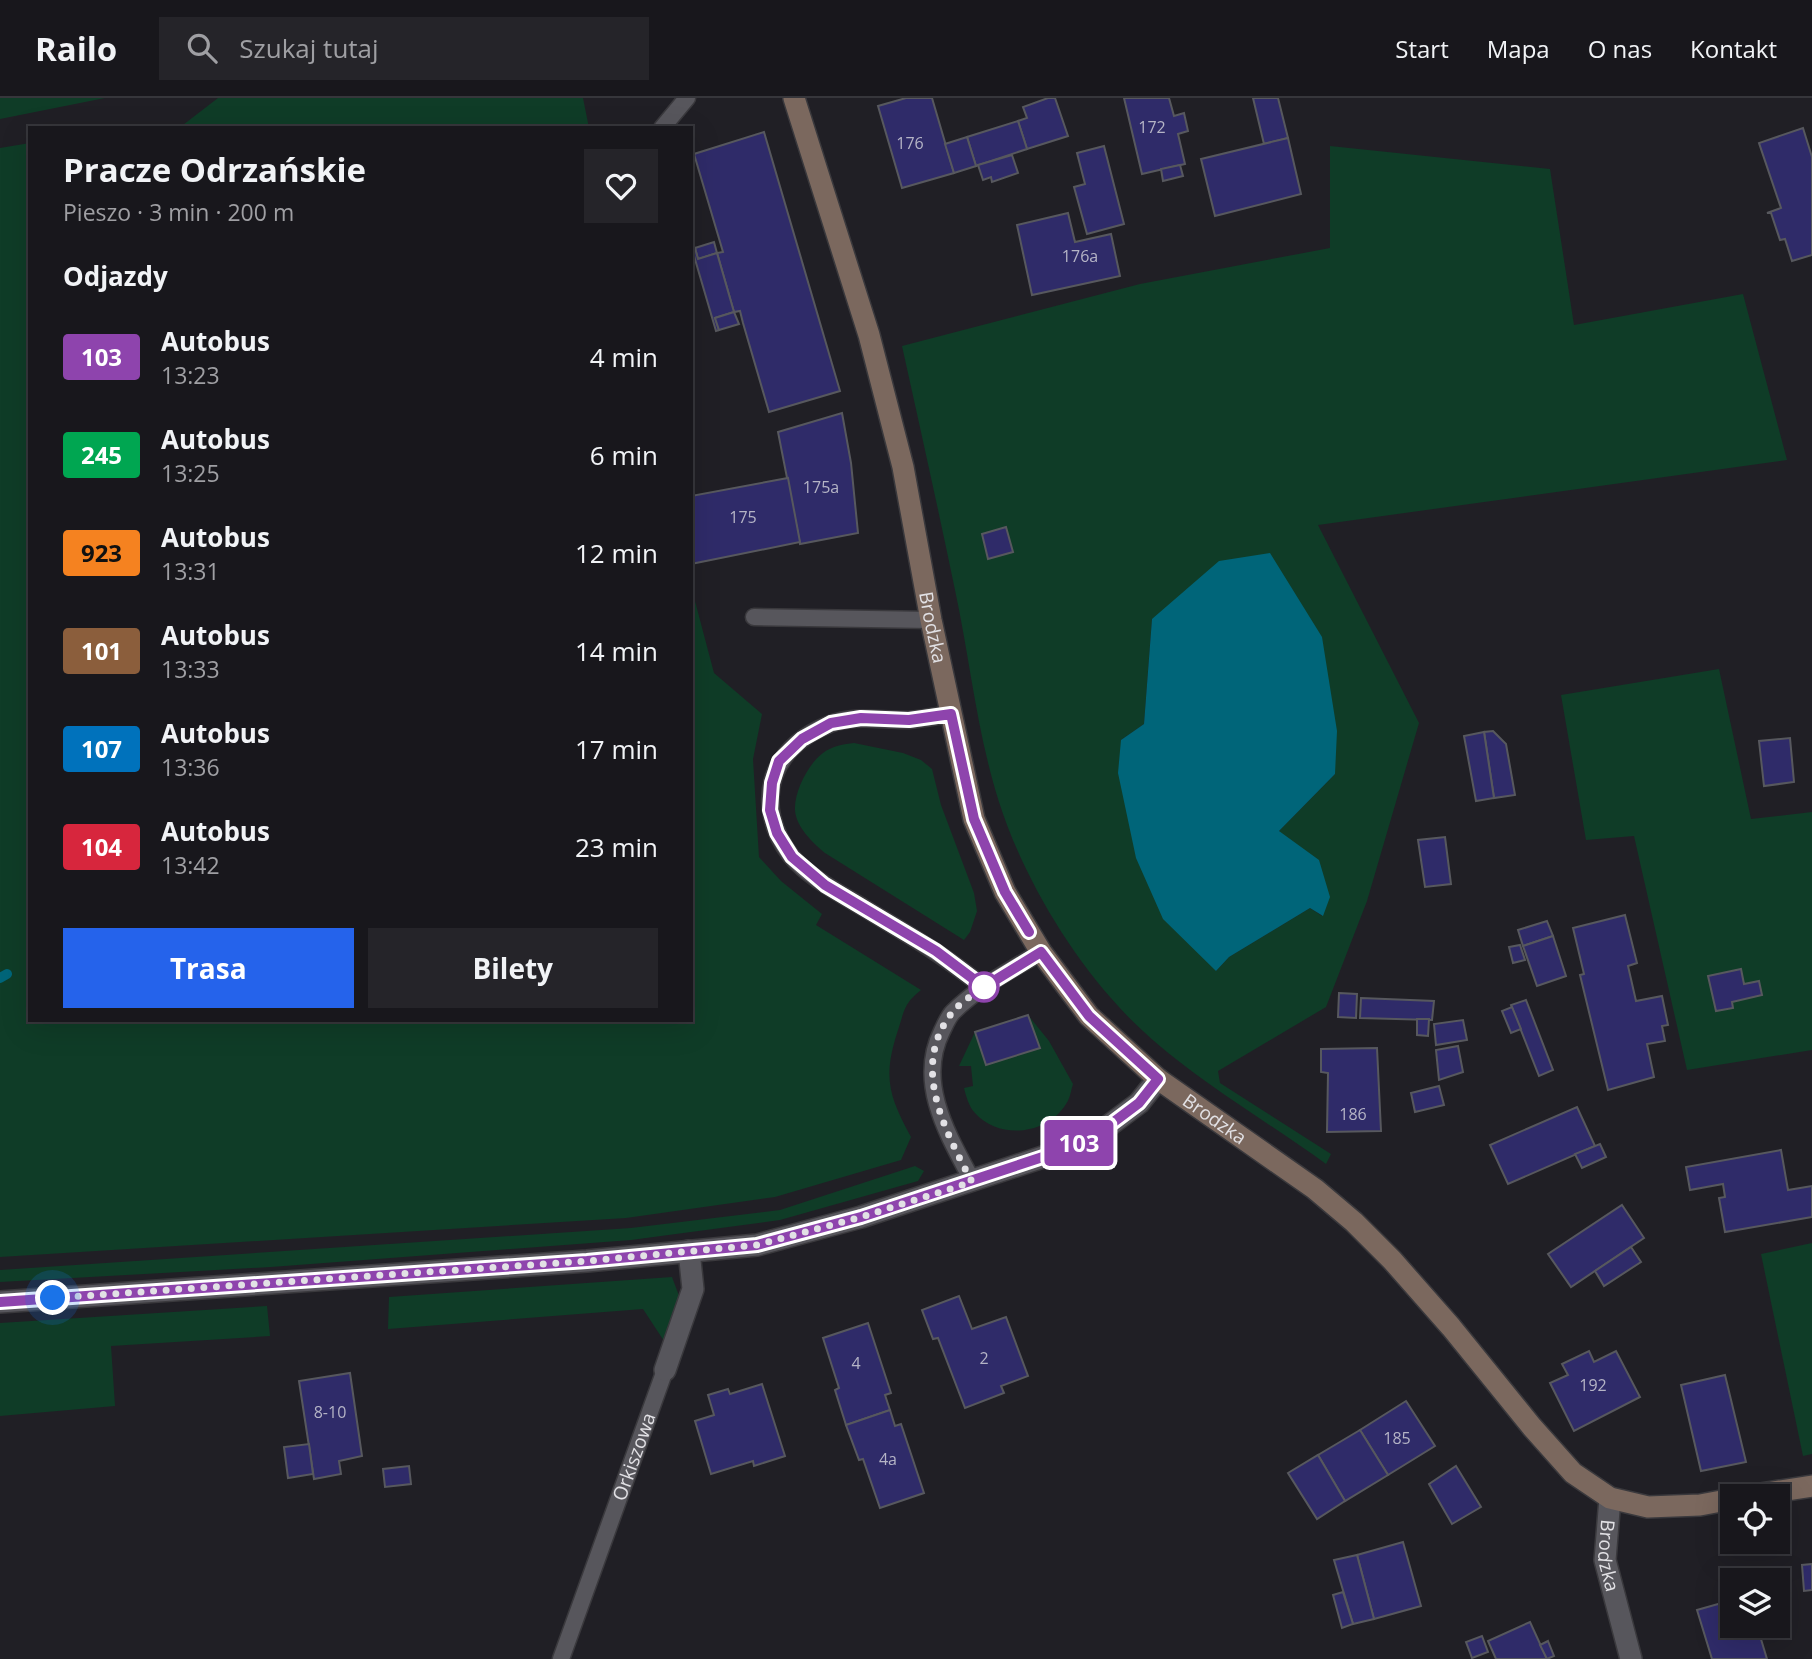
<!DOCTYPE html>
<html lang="pl">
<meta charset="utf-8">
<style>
body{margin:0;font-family:"Open Sans",sans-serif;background:#252429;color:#f1f3f6;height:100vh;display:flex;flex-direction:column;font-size:26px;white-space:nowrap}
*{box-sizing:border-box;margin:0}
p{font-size:23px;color:#9f9fa3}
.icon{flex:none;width:38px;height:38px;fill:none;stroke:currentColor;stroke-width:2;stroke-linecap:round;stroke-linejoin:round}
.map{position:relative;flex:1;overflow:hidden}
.side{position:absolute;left:28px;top:28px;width:665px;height:896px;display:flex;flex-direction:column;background:#18171c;border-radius:0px;box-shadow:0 7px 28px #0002,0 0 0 2px #36363b}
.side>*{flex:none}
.badge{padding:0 14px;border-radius:5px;font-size:24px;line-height:46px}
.fabs{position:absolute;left:1720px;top:1386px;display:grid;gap:14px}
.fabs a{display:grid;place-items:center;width:70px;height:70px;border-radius:0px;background:#18171c;box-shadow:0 7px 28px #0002,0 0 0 2px #36363b;font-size:35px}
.you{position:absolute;width:35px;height:35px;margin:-18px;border:5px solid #fff;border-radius:50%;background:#1a73e8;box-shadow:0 0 0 10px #1a73e833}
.map>.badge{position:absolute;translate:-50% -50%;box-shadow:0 0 0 4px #fff}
h2{padding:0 35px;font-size:26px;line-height:63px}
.round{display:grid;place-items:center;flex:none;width:74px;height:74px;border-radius:0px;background:#252429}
.head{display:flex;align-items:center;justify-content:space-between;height:119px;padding:0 35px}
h1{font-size:33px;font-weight:700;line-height:52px}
.cta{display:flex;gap:14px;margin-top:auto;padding:14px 35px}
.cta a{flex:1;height:80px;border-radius:0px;background:#2563eb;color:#fff;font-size:28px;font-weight:700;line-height:80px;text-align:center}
.cta a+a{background:#252429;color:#f1f3f6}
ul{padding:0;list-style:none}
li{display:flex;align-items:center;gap:21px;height:98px;padding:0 35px}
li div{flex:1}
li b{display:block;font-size:26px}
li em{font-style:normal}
li .badge{min-width:77px;font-weight:700;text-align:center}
header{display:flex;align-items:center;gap:42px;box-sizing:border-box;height:98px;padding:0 35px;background:#18171c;border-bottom:2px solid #36363b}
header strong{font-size:33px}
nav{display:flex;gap:38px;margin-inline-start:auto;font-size:24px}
.search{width:490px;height:63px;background:#252429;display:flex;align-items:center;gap:18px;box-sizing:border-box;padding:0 24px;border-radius:0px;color:#9f9fa3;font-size:26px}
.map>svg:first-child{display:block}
.green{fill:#0f3c27;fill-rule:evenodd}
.water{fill:#006579}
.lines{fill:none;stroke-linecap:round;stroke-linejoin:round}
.stream{stroke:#006579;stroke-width:10}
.building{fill:#2f2b69;stroke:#57585e;stroke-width:2}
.lane-casing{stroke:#3a393d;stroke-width:19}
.street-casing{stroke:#3a393d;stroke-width:24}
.secondary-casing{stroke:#3a393d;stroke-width:24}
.lane{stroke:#57565c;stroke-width:16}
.street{stroke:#57565c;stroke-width:21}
.secondary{stroke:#7b685e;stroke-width:21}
.line-casing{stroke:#fff;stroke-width:16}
.line{stroke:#8e44ad;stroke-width:10}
.walk{stroke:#e2e1e5;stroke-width:7;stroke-dasharray:0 12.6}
.stop-dot{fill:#fff;stroke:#8e44ad;stroke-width:3.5}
.labels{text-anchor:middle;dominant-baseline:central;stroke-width:5;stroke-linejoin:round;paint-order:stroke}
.number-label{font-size:16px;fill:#b5b4c6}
.street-label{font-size:19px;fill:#e2e1e5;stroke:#0a090c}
</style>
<header>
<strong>Railo</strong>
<div class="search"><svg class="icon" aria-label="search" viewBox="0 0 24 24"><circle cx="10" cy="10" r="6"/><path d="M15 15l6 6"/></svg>Szukaj tutaj</div>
<nav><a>Start</a><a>Mapa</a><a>O nas</a><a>Kontakt</a></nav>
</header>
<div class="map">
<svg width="1812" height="1561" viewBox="0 0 1812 1561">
<rect width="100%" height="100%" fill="#201f25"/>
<g class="green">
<polygon points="0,0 105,0 0,21"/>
<polygon points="218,0 583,0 589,30 179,30"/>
<path d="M30 45V922H691V488L714 575 762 616 753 661 759 759 781 783 822 816 816 827 921 892C905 905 905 910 899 929 883 977 887 995 911 1039L901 1062 775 1099 626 1120 0 1159V50Z"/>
<path d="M1330 48 1550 71 1574 227 1743 196 1787 362 1318 427 1419 625 1367 803 1326 909 1218 973 1220 985 1331 1056 1326 1066C1260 1018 1173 969 1119 909 1068 854 1022 776 999 704 977 635 970 562 955 492 938 410 920 329 902 248L1140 186 1330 150ZM1152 521 1335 676 1279 733 1322 818 1310 810 1229 859 1216 873 1121 642 1144 626Z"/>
<polygon points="1719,571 1751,721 1812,714 1812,952 1687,972 1634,738 1586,742 1561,597"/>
<path d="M854 645 903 655 921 662 932 671 941 707 974 795 977 813 970 834 964 842 825 755C813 745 796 729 795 712 794 693 809 665 823 655 832 648 844 646 854 645Z"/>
<path d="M1028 917 1049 943 1073 986C1071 992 1070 1001 1066 1006 1047 1037 999 1042 975 1015 969 1009 966 998 964 990L973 988 971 968H959L975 934 986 967 1040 950Z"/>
<polygon points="915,1068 924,1073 918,1083 780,1122 631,1142 271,1169 0,1184 0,1172 631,1130 780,1112"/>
<polygon points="1812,1145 1812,1356 1803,1358 1761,1156"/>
<polygon points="672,1179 681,1203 664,1243 643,1211 388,1231 389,1199"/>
<polygon points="267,1208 270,1238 111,1248 115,1308 0,1318 0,1225"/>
</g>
<polygon class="water" points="1270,455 1322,539 1337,633 1335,676 1279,733 1319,762 1330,799 1323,818 1310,810 1229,859 1216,873 1163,821 1136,760 1118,675 1121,642 1144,626 1152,521 1219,463"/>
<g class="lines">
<polyline class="stream" points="0,880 7,876"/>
</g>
<g class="building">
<polygon points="932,0 954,75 902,90 878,8 906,0"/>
<polygon points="1048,0 1055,0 1068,38 1027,51 1018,23 1027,20 1023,9"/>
<polygon points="1124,0 1169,0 1174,18 1184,15 1188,33 1178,36 1185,66 1142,76"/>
<polygon points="1253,0 1278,0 1288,40 1264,46"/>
<polygon points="1018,23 1027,51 976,68 967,39"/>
<polygon points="1803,30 1812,59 1812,157 1792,163 1785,141 1780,142 1771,115 1767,115 1781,110 1759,45"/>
<polygon points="764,34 840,293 769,314 743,225 740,213 734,214 717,155 723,154 694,56"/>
<polygon points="967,39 976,68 954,75 945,46"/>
<polygon points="1288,40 1301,96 1215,118 1201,61"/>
<polygon points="1104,48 1124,126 1087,136 1074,89 1085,86 1077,55"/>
<polygon points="1012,57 1018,75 992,84 991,79 983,82 978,67"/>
<polygon points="1180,67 1183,78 1163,83 1161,71"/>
<polygon points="1068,115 1075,144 1111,136 1120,178 1032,197 1017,127"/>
<polygon points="714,144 717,155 698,161 695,150"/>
<polygon points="695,150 698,161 717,155 734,214 715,220 719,232 716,233 692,151"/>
<polygon points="734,214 739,226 719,232 715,220"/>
<polygon points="842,315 851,365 858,435 800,446 778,334"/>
<polygon points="788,380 800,444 691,466 691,398"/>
<polygon points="1006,429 1013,454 988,461 982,436"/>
<polygon points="1493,633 1506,646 1515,697 1494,700 1484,634"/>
<polygon points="1484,634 1494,700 1476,703 1464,638"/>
<polygon points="1790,640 1794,684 1764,688 1759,643"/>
<polygon points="1445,739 1451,786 1425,789 1418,742"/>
<polygon points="1625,817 1637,865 1628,868 1636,903 1662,898 1668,927 1662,928 1665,943 1647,946 1654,979 1608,992 1580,877 1584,876 1573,830"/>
<polygon points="1547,823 1553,838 1523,848 1518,832"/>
<polygon points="1553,838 1566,878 1537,888 1523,848"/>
<polygon points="1520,847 1525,862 1513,865 1509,849"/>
<polygon points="1741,871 1744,886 1759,883 1762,897 1732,904 1733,910 1716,913 1708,878"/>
<polygon points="1339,895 1357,896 1356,920 1338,919"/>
<polygon points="1361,900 1434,903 1432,922 1360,920"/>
<polygon points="1526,902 1553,972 1539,978 1511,907"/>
<polygon points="1512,909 1521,931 1511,935 1502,913"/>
<polygon points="1028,917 1040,950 986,967 975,934"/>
<polygon points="1417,921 1429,921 1428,938 1417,937"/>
<polygon points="1463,922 1467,942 1436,947 1434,926"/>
<polygon points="1458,948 1463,974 1439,982 1436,952"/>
<polygon points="1377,950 1381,1033 1327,1034 1328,975 1321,974 1321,951"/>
<polygon points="1439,988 1444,1007 1415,1014 1411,995"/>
<polygon points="1577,1009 1595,1048 1508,1086 1490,1047"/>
<polygon points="1600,1046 1606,1059 1582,1070 1575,1056"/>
<polygon points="1781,1052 1788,1092 1812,1088 1812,1119 1725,1134 1719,1100 1725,1099 1723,1086 1690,1092 1686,1069"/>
<polygon points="1622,1107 1644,1140 1571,1189 1548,1156"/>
<polygon points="1631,1149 1641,1164 1604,1188 1595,1173"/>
<polygon points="959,1198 972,1231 1006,1219 1028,1278 1001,1288 1004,1295 965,1310 938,1240 933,1241 922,1212"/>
<polygon points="868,1225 891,1295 885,1297 890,1312 846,1327 835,1292 839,1290 823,1240"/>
<polygon points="1589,1253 1594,1264 1616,1253 1640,1299 1574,1333 1550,1285 1568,1277 1562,1266"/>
<polygon points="350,1275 362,1358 339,1363 341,1376 314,1381 299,1283"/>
<polygon points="1725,1277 1746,1364 1701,1373 1681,1287"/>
<polygon points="762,1286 785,1358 754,1368 753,1363 711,1376 695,1323 714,1317 708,1297 728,1291 730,1296"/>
<polygon points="1406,1303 1435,1348 1388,1377 1360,1332"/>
<polygon points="890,1312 895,1328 901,1326 924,1395 880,1410 863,1361 859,1362 846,1327"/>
<polygon points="1360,1332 1388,1377 1345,1403 1318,1357"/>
<polygon points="309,1346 313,1376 288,1380 284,1349"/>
<polygon points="1318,1357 1345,1403 1317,1421 1288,1375"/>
<polygon points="409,1368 411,1386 385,1389 383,1371"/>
<polygon points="1456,1368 1481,1409 1452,1426 1429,1386"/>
<polygon points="1403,1444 1421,1508 1374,1521 1357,1457"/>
<polygon points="1357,1457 1374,1521 1353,1526 1334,1462"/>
<polygon points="1812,1466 1812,1492 1804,1493 1802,1467"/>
<polygon points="1343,1494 1353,1526 1342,1530 1333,1497"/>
<polygon points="1732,1502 1732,1528 1757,1528 1767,1561 1712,1561 1697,1512"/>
<polygon points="1530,1524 1547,1561 1496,1561 1488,1543"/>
<polygon points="1482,1538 1488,1554 1472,1560 1466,1544"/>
<polygon points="1548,1543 1554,1558 1547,1561 1540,1547"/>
</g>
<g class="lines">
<defs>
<g id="lane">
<polyline points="662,30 687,0"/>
<polyline points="754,519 931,522"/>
<path d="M951 616C937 618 923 621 909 622 883 623 855 616 830 626 805 636 783 653 774 678 765 706 773 735 791 758 808 779 841 796 864 810 905 835 946 858 983 889"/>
<path d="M973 1084C948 1037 916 985 942 933 945 927 948 919 953 914 978 889 1011 872 1041 854"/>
<path id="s1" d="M561 1561 665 1272"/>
</g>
<g id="street">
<polyline points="0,1204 587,1163 757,1147 861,1119 1067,1051 1103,1032 1139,1005 1158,981"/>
<polyline points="665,1272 693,1191 689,1153"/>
<path id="s2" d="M1610 1400 1605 1462 1631 1561"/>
</g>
<g id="secondary">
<path id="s3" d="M794 0 869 237 903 369 931 522 974 721 1005 794 1041 854 1089 918 1158 981 1315 1091 1354 1124 1392 1162 1451 1229 1532 1329 1573 1375 1610 1400 1648 1409 1700 1407 1732 1401"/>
<polyline points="1748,1398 1812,1388"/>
</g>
</defs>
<use href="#lane" class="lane-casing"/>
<use href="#street" class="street-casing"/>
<use href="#secondary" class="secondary-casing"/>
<use href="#lane" class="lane"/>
<use href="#street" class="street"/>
<use href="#secondary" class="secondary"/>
</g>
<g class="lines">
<defs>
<polyline id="line" points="0,1204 587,1163 757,1147 861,1119 1067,1051 1103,1032 1139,1005 1158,981 1089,918 1041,854 984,889 936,853 825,787 792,759 777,735 770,712 772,685 779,663 802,641 831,625 861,620 909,622 951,616 974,721 1005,794 1029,834"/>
</defs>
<use href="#line" class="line-casing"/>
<use href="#line" class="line"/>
<path class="walk" d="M53 1200 587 1163 757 1147 861 1119 972 1084C946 1034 910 970 951 916 958 906 974 896 984 889"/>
</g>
<circle class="stop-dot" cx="984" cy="889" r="14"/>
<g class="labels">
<g class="number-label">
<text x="1152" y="29">172</text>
<text x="910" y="45">176</text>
<text x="1080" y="158">176a</text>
<text x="821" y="389">175a</text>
<text x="743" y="419">175</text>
<text x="1353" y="1016">186</text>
<text x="984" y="1260">2</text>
<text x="856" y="1265">4</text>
<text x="1593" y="1287">192</text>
<text x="330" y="1314">8-10</text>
<text x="1397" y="1340">185</text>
<text x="888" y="1361">4a</text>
</g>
<g class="street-label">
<text stroke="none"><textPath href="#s3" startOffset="548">Brodzka</textPath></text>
<text stroke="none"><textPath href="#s3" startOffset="1136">Brodzka</textPath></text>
<text stroke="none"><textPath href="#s1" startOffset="215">Orkiszowa</textPath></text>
<text stroke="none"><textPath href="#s2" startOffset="58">Brodzka</textPath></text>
</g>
</g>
</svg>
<div class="fabs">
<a><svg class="icon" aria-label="locate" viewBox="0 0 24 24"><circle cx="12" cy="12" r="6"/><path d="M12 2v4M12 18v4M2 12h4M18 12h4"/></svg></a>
<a><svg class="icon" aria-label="layers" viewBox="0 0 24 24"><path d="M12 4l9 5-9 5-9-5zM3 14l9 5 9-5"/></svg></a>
</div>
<div class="you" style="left:53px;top:1200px"></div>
<b class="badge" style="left:1079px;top:1045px;background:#8e44ad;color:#fff">103</b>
<section class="side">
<div class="head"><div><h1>Pracze Odrzańskie</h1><p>Pieszo · 3 min · 200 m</p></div><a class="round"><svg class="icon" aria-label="heart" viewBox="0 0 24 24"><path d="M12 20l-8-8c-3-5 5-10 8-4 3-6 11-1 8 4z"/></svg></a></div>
<h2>Odjazdy</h2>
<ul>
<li><span class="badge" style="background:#8e44ad;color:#fff">103</span><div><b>Autobus</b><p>13:23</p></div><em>4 min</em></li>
<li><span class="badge" style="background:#00a651;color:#fff">245</span><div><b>Autobus</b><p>13:25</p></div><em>6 min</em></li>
<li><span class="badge" style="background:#f58220;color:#111">923</span><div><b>Autobus</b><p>13:31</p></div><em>12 min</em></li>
<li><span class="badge" style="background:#8b5e3c;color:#fff">101</span><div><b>Autobus</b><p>13:33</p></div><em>14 min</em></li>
<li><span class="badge" style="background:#0072bc;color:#fff">107</span><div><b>Autobus</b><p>13:36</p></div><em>17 min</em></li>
<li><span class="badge" style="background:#d7263d;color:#fff">104</span><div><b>Autobus</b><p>13:42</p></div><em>23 min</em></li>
</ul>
<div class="cta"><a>Trasa</a><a>Bilety</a></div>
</section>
</div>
